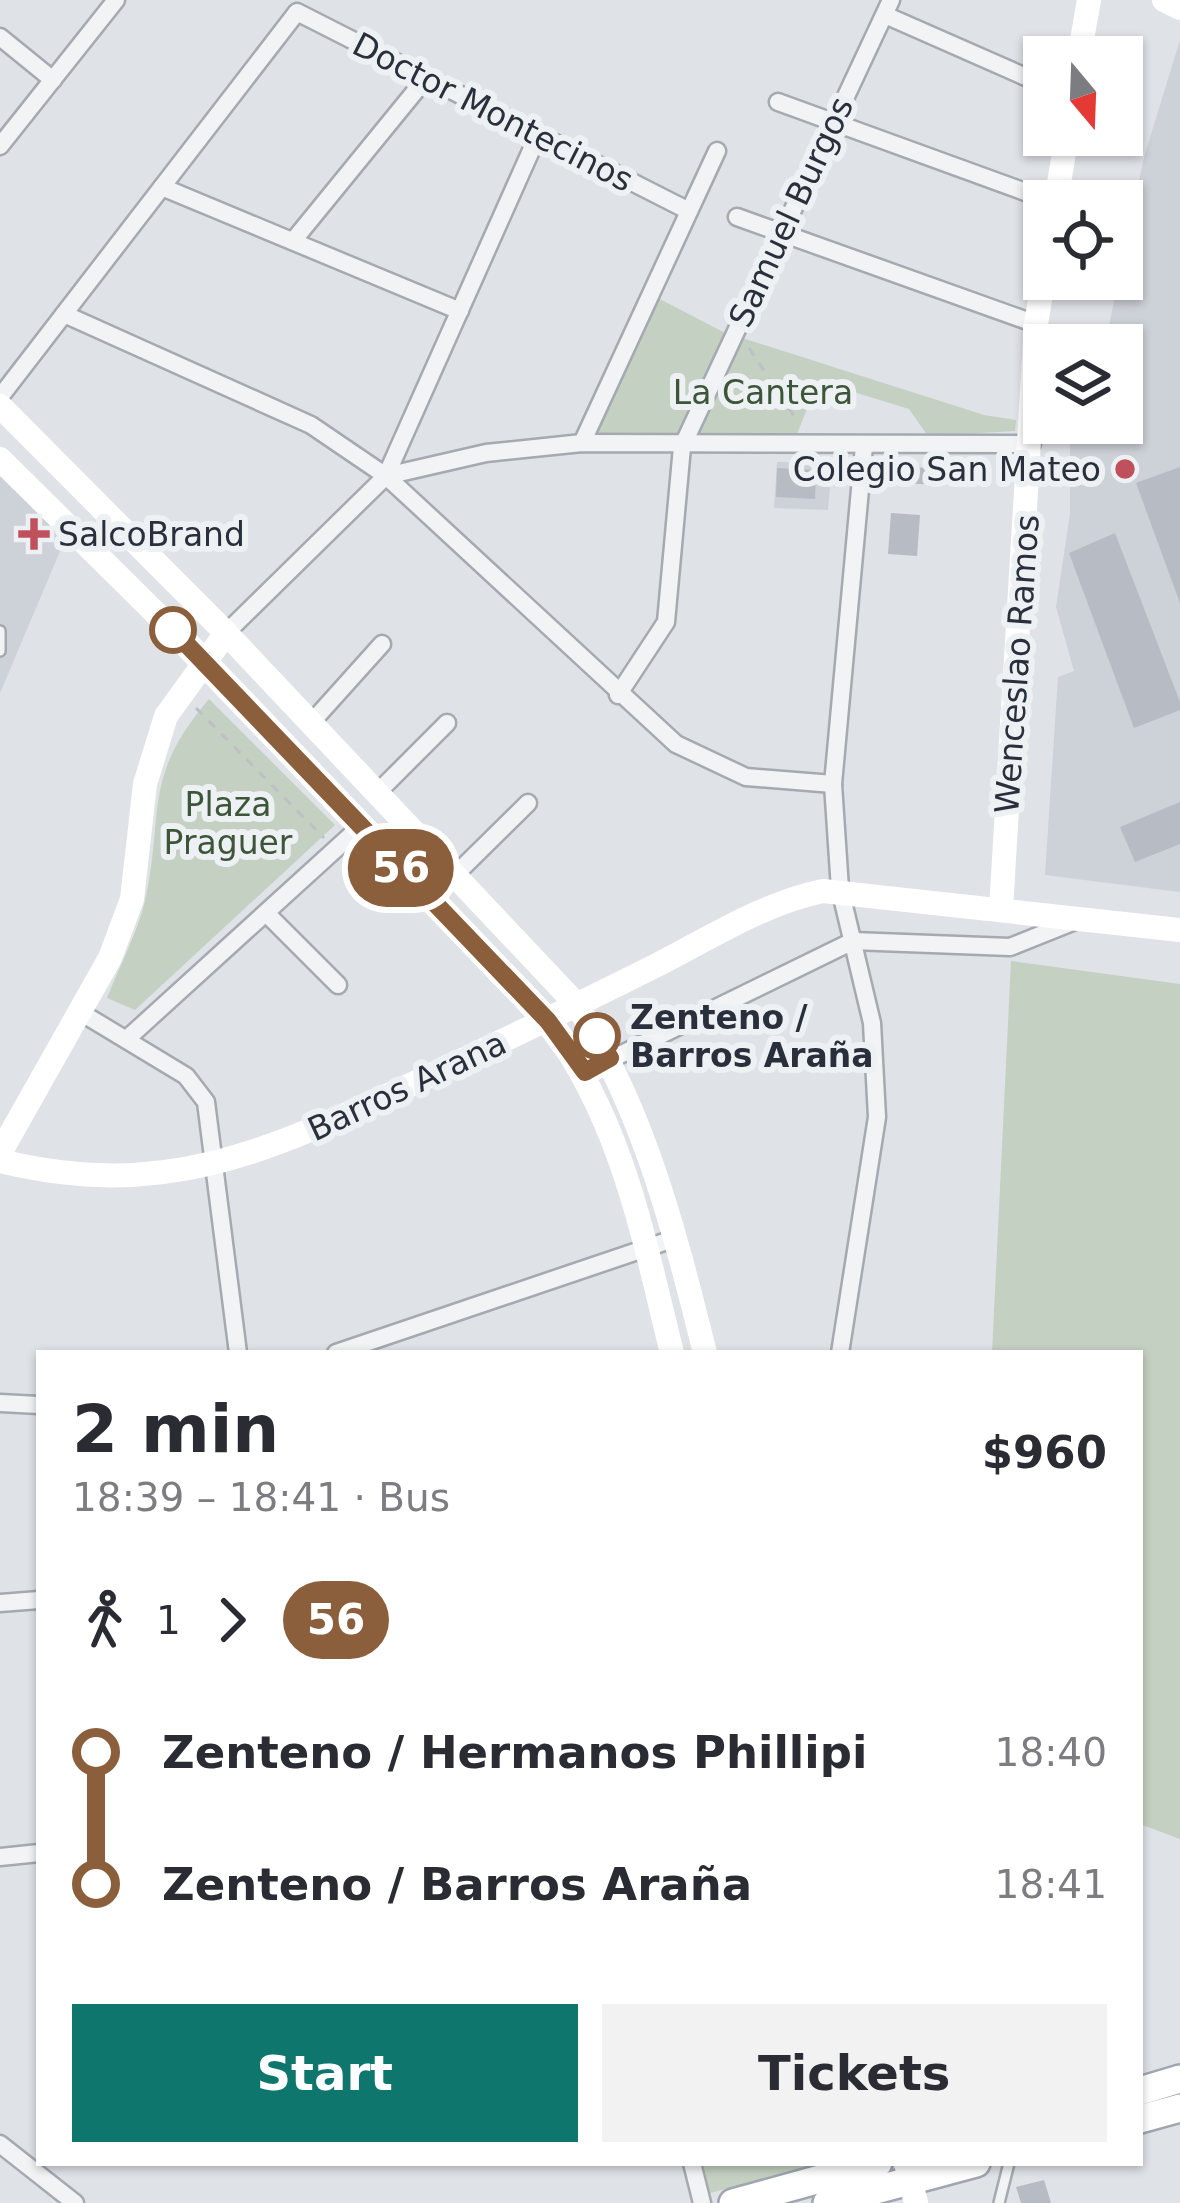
<!DOCTYPE html>
<meta charset="utf-8">
<style>
body{margin:0;font-family:"DejaVu Sans",sans-serif;background:#f2f2f3;color:#2b2b33;height:100vh;display:flex;flex-direction:column;font-size:45px;white-space:nowrap}
*{box-sizing:border-box;margin:0}
p{font-size:39px;color:#7c7c81}
.icon{flex:none;width:66px;height:66px;fill:none;stroke:currentColor;stroke-width:2;stroke-linecap:round;stroke-linejoin:round}
.map{position:relative;flex:1;overflow:hidden}
.drawer{position:absolute;left:36px;top:1350px;width:1107px;height:816px;display:flex;flex-direction:column;background:#fff;border-radius:0px;box-shadow:0 3px 9px #0004}
.drawer>*{flex:none}
.badge{padding:0 24px;border-radius:39px;font-size:42px;line-height:78px}
.needle{width:78px;rotate:161deg}
.buttons{position:absolute;left:1023px;top:36px;display:grid;gap:24px}
.buttons a{display:grid;place-items:center;width:120px;height:120px;border-radius:0px;background:#fff;box-shadow:0 3px 9px #0004;font-size:60px}
.map>.badge{position:absolute;translate:-50% -50%;box-shadow:0 0 0 6px #fff}
.legs{display:flex;align-items:center;gap:18px;height:132px;padding:0 36px;font-size:39px}
.legs p{margin-inline-start:auto}
.head{display:flex;align-items:center;justify-content:space-between;height:204px;padding:0 36px}
h1{font-size:66px;font-weight:800;line-height:90px}
.button{display:flex;gap:24px;margin-top:auto;padding:24px 36px}
.button a{flex:1;height:138px;border-radius:0px;background:#0f766e;color:#fff;font-size:48px;font-weight:800;line-height:138px;text-align:center}
.button a+a{background:#f2f2f3;color:#2b2b33}
ul{padding:0 36px;list-style:none}
li{display:flex;align-items:center;gap:42px;height:132px;font-size:45px}
li i{display:grid;place-items:center;width:18px;height:100%;margin:0 15px;background:currentColor}
li i::after{content:'';width:30px;height:30px;margin:-15px;border:9px solid;border-radius:50%;background:#fff}
li p{margin-inline-start:auto}
li:first-child i{background:linear-gradient(#0000 50%,currentColor 0)}
li:last-child i{background:linear-gradient(currentColor 50%,#0000 0)}
.map>svg:first-child{display:block}
.built{fill:#cdd1d8}
.green{fill:#c4d0c1}
.building{fill:#b7bbc3}
.lines{fill:none;stroke-linecap:round;stroke-linejoin:round}
.lane-casing{stroke:#a5a9b0;stroke-width:14}
.street-casing{stroke:#a5a9b0;stroke-width:21}
.primary-casing{stroke:#a0a6b1;stroke-width:32}
.path{stroke:#bdc0c5;stroke-width:3;stroke-dasharray:9 9;stroke-linecap:butt}
.lane{stroke:#f1f3f5;stroke-width:9}
.street{stroke:#f1f3f5;stroke-width:16}
.secondary{stroke:#fff;stroke-width:24}
.primary{stroke:#fff;stroke-width:27}
.line-1-casing{stroke:#fff;stroke-width:27}
.line-1{stroke:#8b5e3c;stroke-width:18}
.poi-dot{fill:#bf515c;stroke:#eef1f4;stroke-width:4.5}
.stop-1-dot{fill:#fff;stroke:#8b5e3c;stroke-width:6}
.labels{text-anchor:middle;dominant-baseline:central;stroke-width:12;stroke-linejoin:round;paint-order:stroke}
.street-label{font-size:33px;fill:#2a2f3c;stroke:#eef1f4}
.park-label{font-size:33px;fill:#3d5639;stroke:#eef1f4}
.poi-label{font-size:33px;fill:#2a2f3c;stroke:#eef1f4;text-anchor:end}
.stop-label{font-size:33px;font-weight:bold;fill:#2a2f3c;stroke:#eef1f4;text-anchor:start}
</style>
<div class="map">
<svg width="1180" height="2203" viewBox="0 0 1180 2203">
<rect width="100%" height="100%" fill="#dfe2e7"/>
<g class="built">
<polygon points="1180,40 1180,892 1045,875 1058,677 1074,671 1056,607 1070,514 1070,423 1122,423 1122,345 1105,345 1144,157"/>
<polygon points="777,462 832,463 828,510 774,508"/>
<polygon points="0,472 66,537 0,693"/>
</g>
<g class="green">
<polygon points="656,297 727,334 679,442 598,436 595,425"/>
<polygon points="739,337 984,415 1016,420 1015,431 928,436 909,409 818,381 795,439 702,440 693,433"/>
<path d="M209 699 335 825 135 1010 107 998C119 967 137 934 145 901 165 811 141 779 209 699Z"/>
<polygon points="1011,961 1180,984 1180,1839 1140,1824 1140,1353 992,1353"/>
<polygon points="703,2163 822,2163 710,2193"/>
</g>
<g class="building">
<polygon points="897,466 944,469 943,485 896,483"/>
<polygon points="1180,467 1180,603 1136,483"/>
<polygon points="777,468 816,470 815,499 776,497"/>
<polygon points="891,513 920,515 917,556 888,554"/>
<polygon points="1115,533 1180,702 1180,710 1134,728 1069,553"/>
<polygon points="1180,802 1180,844 1135,862 1120,827"/>
<polygon points="1044,2180 1051,2203 1021,2203 1016,2187"/>
</g>
<g class="lines">
<defs>
<g id="lane">
<polyline points="0,631 0,651"/>
<polyline points="999,2203 1009,2163"/>
</g>
<g id="street">
<polyline points="885,15 1044,85"/>
<polyline points="0,37 53,80"/>
<polyline points="778,102 1050,201"/>
<polyline points="0,146 116,0"/>
<polyline points="162,187 460,311"/>
<polyline points="737,217 1036,324"/>
<polyline points="293,241 426,78"/>
<polyline points="64,314 311,425 386,476 676,744 746,777 833,784"/>
<polyline points="0,397 297,12 689,211"/>
<polyline points="582,443 717,151"/>
<polyline points="386,476 538,135"/>
<polyline points="226,633 386,476 486,453 582,443 1032,444"/>
<polyline points="618,695 666,622 682,447 891,0"/>
<polyline points="311,723 382,644"/>
<polyline points="377,793 447,723"/>
<polyline points="455,875 528,803"/>
<polyline points="266,913 338,985"/>
<polyline points="80,1012 186,1076 206,1102 238,1353"/>
<polyline points="129,1037 361,826"/>
<polyline points="585,1072 853,941 1010,947 1075,921"/>
<polyline points="336,1353 676,1238"/>
<polyline points="840,1353 877,1117 872,1023 840,889 833,784 864,446"/>
<polyline points="0,1403 39,1405"/>
<polyline points="0,1603 39,1600"/>
<polyline points="0,1857 39,1853"/>
<polyline points="0,2144 75,2203"/>
<polyline points="692,2163 702,2203"/>
</g>
<g id="primary">
<polyline points="1140,2091 1180,2079"/>
<polyline points="1140,2119 1180,2108"/>
<polyline points="733,2203 878,2163"/>
<polyline points="827,2203 976,2163"/>
</g>
</defs>
<use href="#lane" class="lane-casing"/>
<use href="#street" class="street-casing"/>
<use href="#primary" class="primary-casing"/>
<g class="path">
<polyline points="749,348 798,422"/>
<polyline points="196,708 324,838"/>
</g>
<use href="#lane" class="lane"/>
<use href="#street" class="street"/>
<g class="secondary">
<polyline points="1164,0 1180,8"/>
<polyline points="1079,57 1089,0"/>
<polyline points="1056,201 1067,135"/>
<path d="M0 406 226 633 577 1005C645 1114 674 1229 705 1353"/>
<path d="M0 459 204 661 548 1021C623 1124 642 1232 672 1353"/>
<polyline points="1001,909 1036,324 1044,276"/>
<polyline points="0,1153 110,958 132,899 145,784 166,716 226,633"/>
<path d="M0 1161C162 1201 267 1152 410 1085 493 1046 575 1006 657 965 710 938 764 903 823 891L1180 930"/>
<polyline points="906,2163 916,2203"/>
</g>
<use href="#primary" class="primary"/>
</g>
<g class="lines">
<defs>
<polyline id="line-1" points="173,630 548,1021 585,1072 610,1058 597,1036"/>
</defs>
<use href="#line-1" class="line-1-casing"/>
<use href="#line-1" class="line-1"/>
</g>
<g class="poi-dot">
<circle cx="1125" cy="469" r="12"/>
<path d="M28 516h12v12h12v12h-12v12h-12v-12h-12v-12h12z"/>
</g>
<g class="stop-1-dot">
<circle cx="173" cy="630" r="21"/>
<circle cx="597" cy="1036" r="21"/>
</g>
<g class="labels">
<g class="street-label">
<text transform="translate(493 112) rotate(27)">Doctor Montecinos</text>
<text transform="translate(791 212) rotate(-65)">Samuel Burgos</text>
<text transform="translate(1017 664) rotate(-86)">Wenceslao Ramos</text>
<text transform="translate(407 1086) rotate(-25)">Barros Arana</text>
</g>
<g class="park-label">
<text x="763" y="392">La Cantera</text>
<text x="228" y="804">Plaza<tspan x="228" dy="38">Praguer</tspan></text>
</g>
<g class="poi-label">
<text x="1101" y="469">Colegio San Mateo</text>
<text x="58" y="534" text-anchor="start">SalcoBrand</text>
</g>
<g class="stop-label">
<text x="630" y="1017">Zenteno /<tspan x="630" dy="38">Barros Araña</tspan></text>
</g>
</g>
</svg>
<div class="buttons">
<a><svg class="needle" viewBox="-14 -14 28 28"><path d="M0-13l5 13h-10z" fill="#e53935"/><path d="M0 13l5-13h-10z" fill="#7c7c81"/></svg></a>
<a><svg class="icon" aria-label="locate" viewBox="0 0 24 24"><circle cx="12" cy="12" r="6"/><path d="M12 2v4M12 18v4M2 12h4M18 12h4"/></svg></a>
<a><svg class="icon" aria-label="layers" viewBox="0 0 24 24"><path d="M12 4l9 5-9 5-9-5zM3 14l9 5 9-5"/></svg></a>
</div>
<b class="badge" style="left:401px;top:868px;background:#8b5e3c;color:#fff">56</b>
<section class="drawer">
<div class="head"><div><h1>2 min</h1><p>18:39 – 18:41 · Bus</p></div><b>$960</b></div>
<div class="legs"><svg class="icon" aria-label="walk" viewBox="0 0 24 24"><circle cx="13" cy="4" r="2"/><path d="M13 8l-2 6 4 7M11 14l-3 7M7 12l3-4h3l4 4"/></svg>1<svg class="icon" aria-label="forward" viewBox="0 0 24 24"><path d="M9 5l7 7-7 7"/></svg><b class="badge" style="background:#8b5e3c;color:#fff">56</b></div>
<ul>
<li><i style="color:#8b5e3c"></i><b>Zenteno / Hermanos Phillipi</b><p>18:40</p></li>
<li><i style="color:#8b5e3c"></i><b>Zenteno / Barros Araña</b><p>18:41</p></li>
</ul>
<div class="button"><a>Start</a><a>Tickets</a></div>
</section>
</div>
